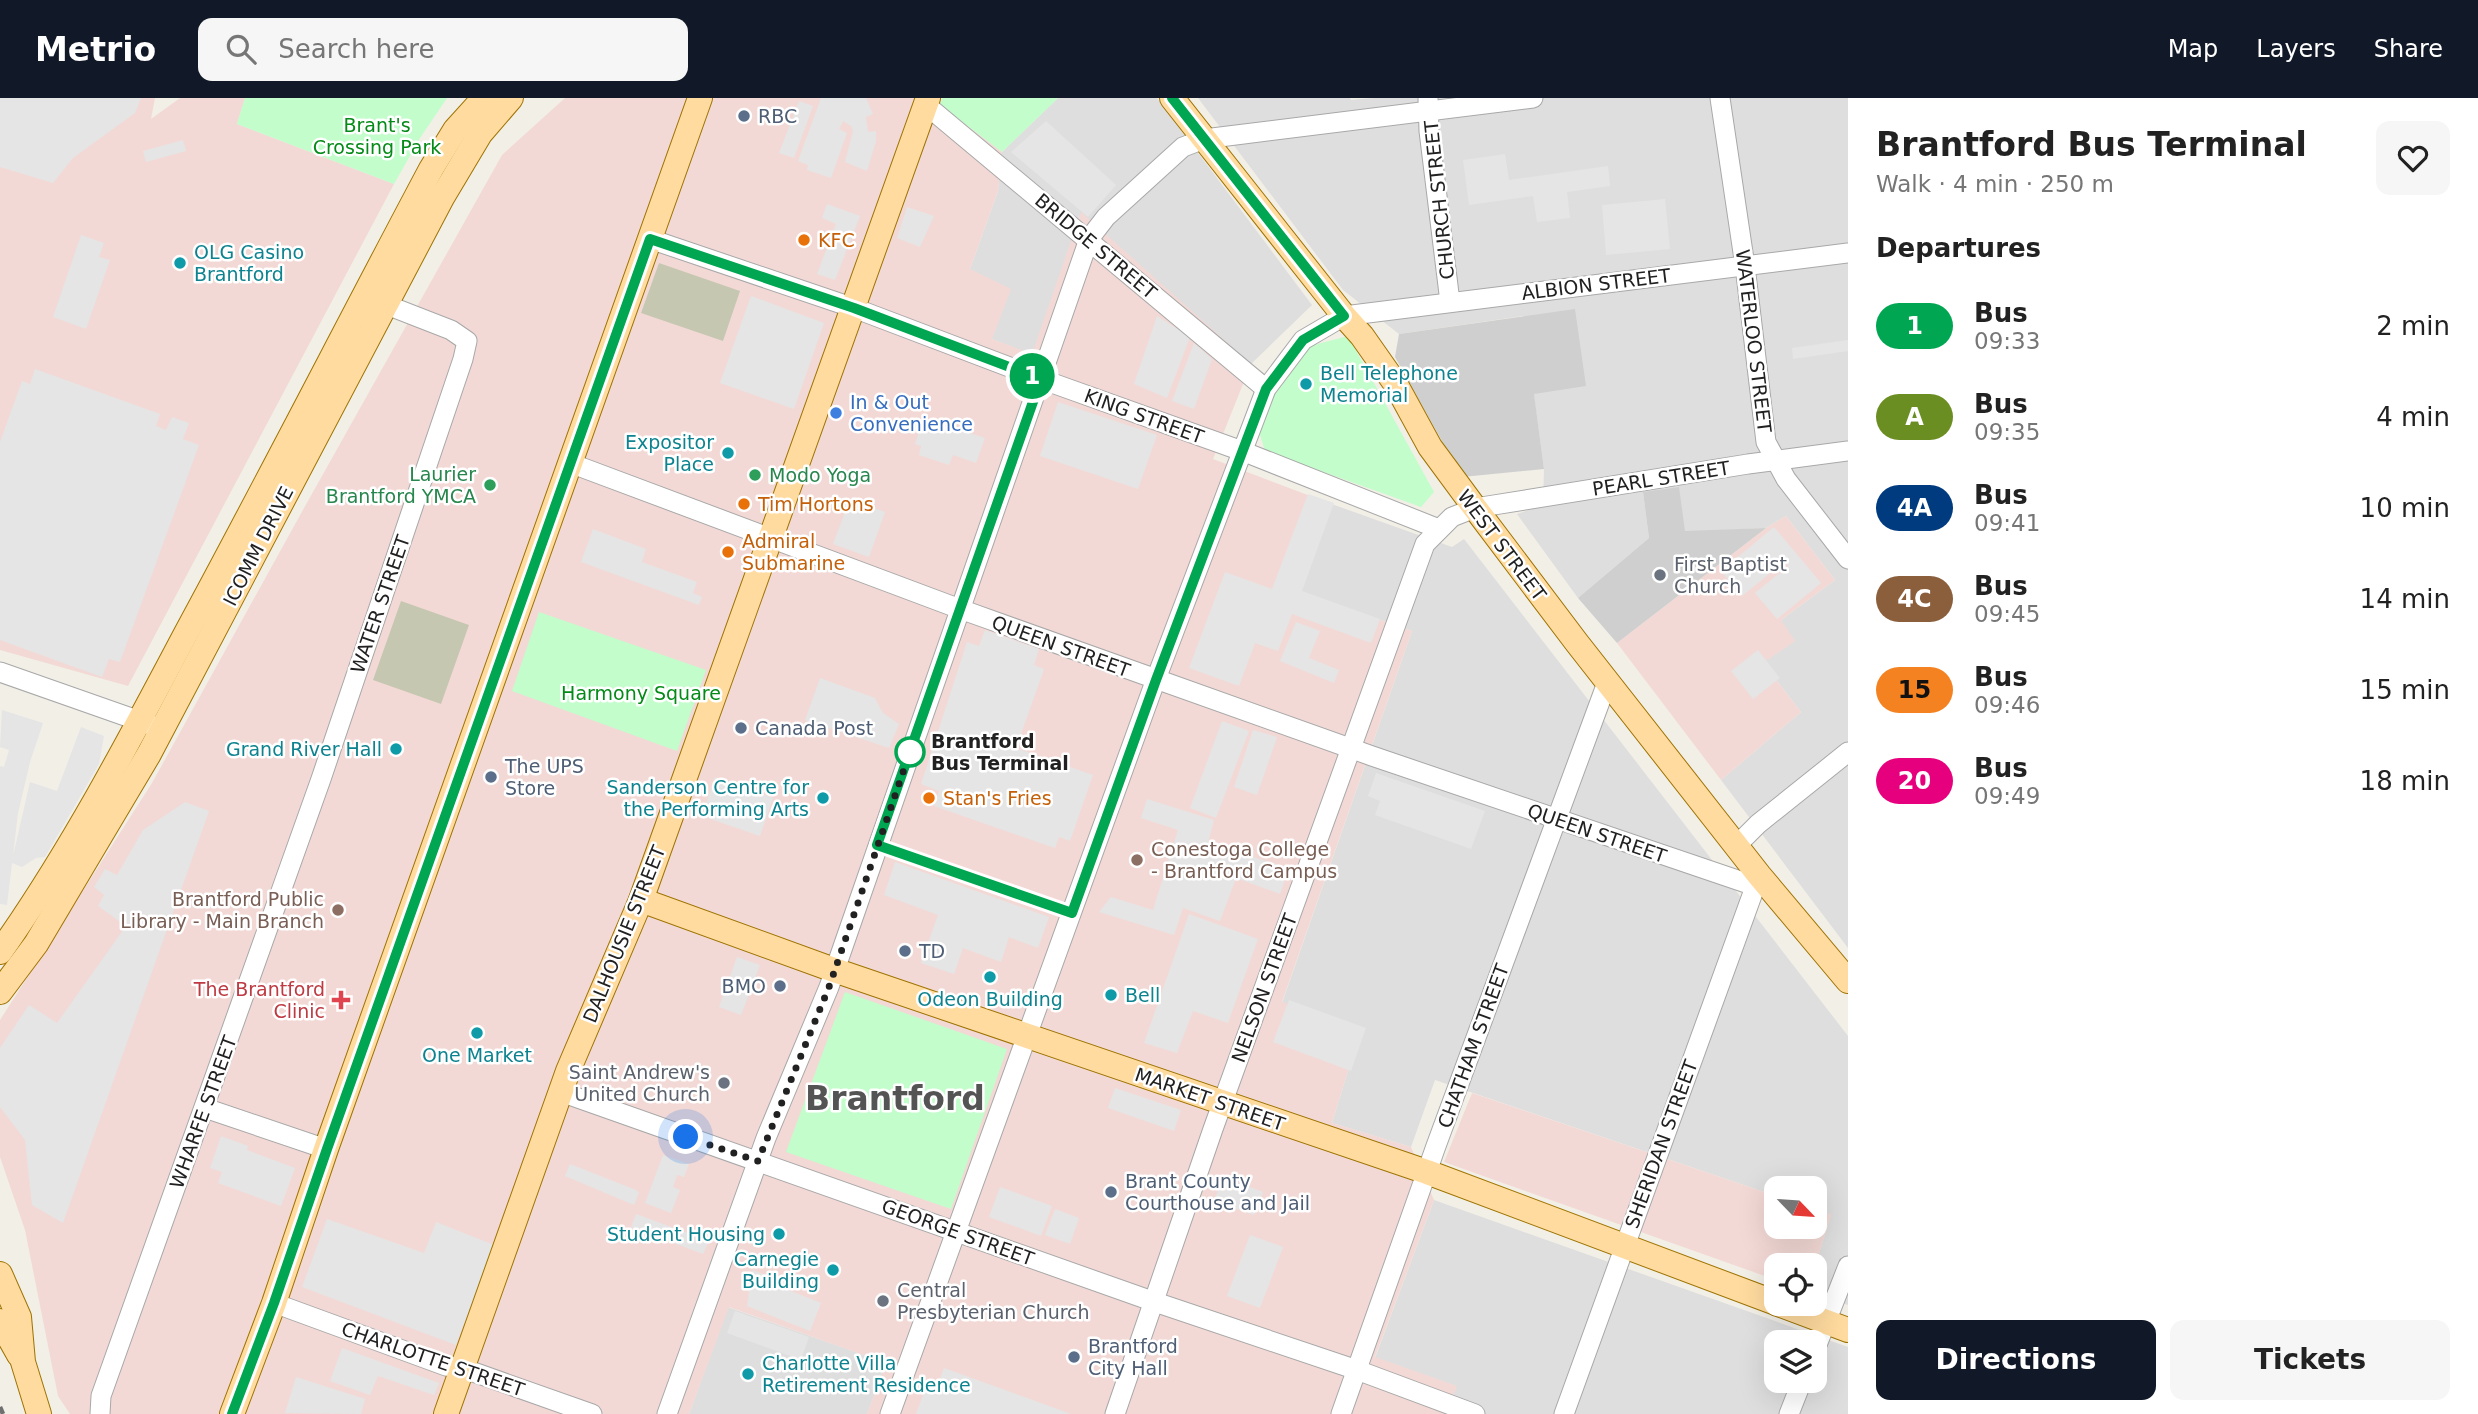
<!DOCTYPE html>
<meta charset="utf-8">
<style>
body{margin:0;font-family:"DejaVu Sans",sans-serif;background:#f6f6f6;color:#222;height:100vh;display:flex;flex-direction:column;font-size:26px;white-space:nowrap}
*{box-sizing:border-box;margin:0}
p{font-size:23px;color:#767676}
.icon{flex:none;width:38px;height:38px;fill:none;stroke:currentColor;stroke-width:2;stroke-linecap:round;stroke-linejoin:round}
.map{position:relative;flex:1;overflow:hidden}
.sheet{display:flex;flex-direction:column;background:#fff;width:630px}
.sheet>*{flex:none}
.badge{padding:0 14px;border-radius:23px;font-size:24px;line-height:46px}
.needle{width:46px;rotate:115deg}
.fabs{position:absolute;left:1764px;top:1078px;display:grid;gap:14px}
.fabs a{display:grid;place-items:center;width:63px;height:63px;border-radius:14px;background:#fff;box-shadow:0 7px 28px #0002;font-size:35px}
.you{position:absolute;width:35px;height:35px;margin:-18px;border:5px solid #fff;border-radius:50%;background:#1a73e8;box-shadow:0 0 0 10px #1a73e833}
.map>.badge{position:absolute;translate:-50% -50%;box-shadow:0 0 0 4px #fff}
h2{padding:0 28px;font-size:26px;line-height:63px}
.round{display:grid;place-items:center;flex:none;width:74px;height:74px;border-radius:14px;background:#f6f6f6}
.overview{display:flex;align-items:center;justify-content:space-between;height:119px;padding:0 28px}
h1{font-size:33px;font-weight:700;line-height:52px}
.cta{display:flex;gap:14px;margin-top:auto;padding:14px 28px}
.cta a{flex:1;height:80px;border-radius:14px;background:#111827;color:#fff;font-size:28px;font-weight:700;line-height:80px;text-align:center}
.cta a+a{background:#f6f6f6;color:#222}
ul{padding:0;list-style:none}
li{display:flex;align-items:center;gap:21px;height:91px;padding:0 28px}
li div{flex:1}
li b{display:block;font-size:26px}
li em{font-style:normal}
li .badge{min-width:77px;font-weight:700;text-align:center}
header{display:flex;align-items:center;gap:42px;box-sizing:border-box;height:98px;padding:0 35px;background:#111827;color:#fff}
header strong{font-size:33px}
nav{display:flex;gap:38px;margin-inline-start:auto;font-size:24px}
.search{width:490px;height:63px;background:#f6f6f6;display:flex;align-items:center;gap:18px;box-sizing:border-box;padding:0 24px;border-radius:14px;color:#767676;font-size:26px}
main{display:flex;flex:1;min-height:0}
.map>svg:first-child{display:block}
.residential{fill:#dfdede;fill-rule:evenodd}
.commercial{fill:#f3d9d5}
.religious{fill:#cfcfcf}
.construction{fill:#c6c7b1}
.park{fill:#c2fdcb}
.parking{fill:#e5e5e5}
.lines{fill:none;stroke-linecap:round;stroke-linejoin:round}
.minor-casing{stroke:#a8a8a8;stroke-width:21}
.major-casing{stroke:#9e7300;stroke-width:26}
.minor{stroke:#fff;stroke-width:19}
.major{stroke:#ffdb9f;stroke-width:24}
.rail{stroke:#6f6f6f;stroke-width:4.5;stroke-dasharray:14 14;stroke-linecap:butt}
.line-casing{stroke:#fff;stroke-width:16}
.line{stroke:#00a651;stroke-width:10}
.walk{stroke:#212121;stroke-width:7;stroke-dasharray:0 12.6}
.service-dot{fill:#5c6f8a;stroke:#fff;stroke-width:2.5}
.food-dot{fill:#e8710a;stroke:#fff;stroke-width:2.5}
.culture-dot{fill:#0f9aa8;stroke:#fff;stroke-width:2.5}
.shop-dot{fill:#3f7fe0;stroke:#fff;stroke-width:2.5}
.leisure-dot{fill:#2e9e5b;stroke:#fff;stroke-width:2.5}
.worship-dot{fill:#6b7280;stroke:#fff;stroke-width:2.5}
.stop-dot{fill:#fff;stroke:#00a651;stroke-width:3.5}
.education-dot{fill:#8d6e63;stroke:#fff;stroke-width:2.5}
.health-dot{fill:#e0444e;stroke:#fff;stroke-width:2.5}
.labels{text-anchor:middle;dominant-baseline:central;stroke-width:5;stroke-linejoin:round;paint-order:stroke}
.service-label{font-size:19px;fill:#4e5e75;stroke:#fff;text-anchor:start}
.park-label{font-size:19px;fill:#048a17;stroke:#fff}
.street-label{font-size:19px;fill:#212121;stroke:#fff}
.food-label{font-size:19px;fill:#c56008;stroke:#fff;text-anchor:start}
.culture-label{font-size:19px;fill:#0d838f;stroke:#fff;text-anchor:end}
.shop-label{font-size:19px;fill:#366cbe;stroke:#fff;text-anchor:start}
.leisure-label{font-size:19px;fill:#27864d;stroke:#fff;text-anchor:end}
.worship-label{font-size:19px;fill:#5b616d;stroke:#fff;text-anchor:start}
.stop-label{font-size:19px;font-weight:bold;fill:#212121;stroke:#fff;text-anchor:start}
.education-label{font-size:19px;fill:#785e54;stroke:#fff;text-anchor:start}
.health-label{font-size:19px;fill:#be3a42;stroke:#fff;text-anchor:end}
.town-label{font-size:33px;font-weight:bold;fill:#545454;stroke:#fff}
</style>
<header>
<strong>Metrio</strong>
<div class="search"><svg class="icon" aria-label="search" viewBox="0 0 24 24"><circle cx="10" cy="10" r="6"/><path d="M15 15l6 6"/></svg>Search here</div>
<nav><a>Map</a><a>Layers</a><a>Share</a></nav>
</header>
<main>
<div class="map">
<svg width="1848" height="1316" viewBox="0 0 1848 1316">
<rect width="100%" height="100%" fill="#f2efe7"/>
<g class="residential">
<polygon points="1058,0 1157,0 1312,207 1251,266 1032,257 992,241 970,171 998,93 1002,54"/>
<polygon points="1198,0 1350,0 1351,2 1374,0 1848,0 1848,850 1721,682 1801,614 1763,565 1781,522 1835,482 1786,418 1766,430 1685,434 1643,394 1649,440 1578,500 1517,416 1543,407 1544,371 1523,218 1399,236 1343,192"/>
<polygon points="1326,404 1452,449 1464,441 1848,938 1848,1207 1815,1196 1815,1168 1831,1117 1815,1111 1815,1090 1776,1090 1776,1098 1435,982 1411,1049 1332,1025 1361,930 1282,905 1412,533 1295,492"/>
<path d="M1434 1102 1848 1249V1316H1446L1456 1288 1375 1260ZM1776 1244H1815V1283H1776Z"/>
<polygon points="728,1209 887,1265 867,1316 689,1316"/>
</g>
<g class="commercial">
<polygon points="0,0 155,0 151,21 180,0 245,0 237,26 394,86 128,588 0,552"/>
<polygon points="565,0 931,0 1002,54 998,93 970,171 1011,191 992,241 1032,256 1081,114 1251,266 1213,361 1326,404 1295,492 1412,533 1282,904 1361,930 1332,1025 1411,1049 1434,1102 1375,1259 1457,1288 1446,1316 867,1316 886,1265 729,1209 689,1316 70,1316 58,1298 25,1132 0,1059 0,922 152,685 304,410 502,57"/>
<polygon points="1786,418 1835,482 1781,522 1795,543 1763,565 1801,614 1721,682 1617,545 1766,430"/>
<polygon points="1472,995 1776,1098 1776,1129 1815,1129 1815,1111 1831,1117 1815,1168 1776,1167 1776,1182 1444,1064"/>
</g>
<g class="religious">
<polygon points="1575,211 1586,288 1534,296 1544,371 1462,379 1395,259 1399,236"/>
<polygon points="1679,389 1685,433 1766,430 1617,545 1578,500 1649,440 1643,394"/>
</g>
<g class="construction">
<polygon points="659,165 740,193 723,243 641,215"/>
<polygon points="401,503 469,527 441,606 373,582"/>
</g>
<g class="park">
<polygon points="245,0 447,0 420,40 394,86 237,26"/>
<polygon points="942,0 1058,0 1002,54 940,7"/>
<polygon points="1348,238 1434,394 1421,409 1265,353 1257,327 1273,292 1310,248"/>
<polygon points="539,514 706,572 677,653 512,593"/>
<polygon points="845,894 1007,951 951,1111 786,1054"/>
</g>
<g class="parking">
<polygon points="0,0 141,0 135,15 73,60 53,85 0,69"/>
<polygon points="821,0 866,0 873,16 866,19 868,34 876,33 876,43 867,73 845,64 853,33 851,28 843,23 839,31 847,35 831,80 807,72 808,67 798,63"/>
<polygon points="799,3 813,8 794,60 779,55"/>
<polygon points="1046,23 1116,87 1088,119 1011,54"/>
<polygon points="183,42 186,53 146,64 143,53"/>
<polygon points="1505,56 1509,82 1608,68 1610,88 1567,94 1570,120 1537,124 1533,98 1469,107 1463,62"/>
<polygon points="1665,101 1670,151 1606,157 1602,107"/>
<polygon points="827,106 860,118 835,182 817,176 836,126 822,120"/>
<polygon points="907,109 934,118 920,149 897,140"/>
<polygon points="81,137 104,145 99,159 110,162 86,231 53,219"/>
<polygon points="751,198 824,225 794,311 720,285"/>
<polygon points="1157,218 1190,239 1167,300 1134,286"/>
<polygon points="1848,242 1848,253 1793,261 1792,250"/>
<polygon points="1194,245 1212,261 1194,311 1172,303"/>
<polygon points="35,271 160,316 156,328 166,332 172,319 189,325 183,341 199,347 120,564 109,561 102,579 0,542 0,344 22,283 30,286"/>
<polygon points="1058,304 1157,337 1138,391 1040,358"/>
<polygon points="932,323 985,340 976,365 953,357 949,367 919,357 921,348 915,346 921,328 930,331"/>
<polygon points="1308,396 1334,405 1302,493 1380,521 1371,545 1292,516 1278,553 1255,545 1239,588 1189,570 1225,474 1272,491"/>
<polygon points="850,401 885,414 869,459 833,446"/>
<polygon points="1774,429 1821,485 1777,521 1755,495 1788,468 1785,463 1742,498 1721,473"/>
<polygon points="593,431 646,451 642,464 697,484 693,495 702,499 699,507 581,464"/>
<polygon points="1296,524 1320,533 1309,560 1339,572 1334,585 1280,563"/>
<polygon points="985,532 1039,551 1034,567 1044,571 1016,650 1093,677 1070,743 1059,739 1055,750 934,708 939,693 921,686 967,544 979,548"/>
<polygon points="1758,552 1780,580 1753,601 1731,573"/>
<polygon points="820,580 875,600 883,615 899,626 889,650 805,622"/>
<polygon points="2,612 43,625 30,664 18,715 13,758 30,684 57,693 81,629 104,638 99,666 45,759 36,760 22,769 12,765 7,807 0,806 0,668 4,669 9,652 0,649"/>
<polygon points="1222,623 1249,633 1216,720 1190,710"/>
<polygon points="1253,632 1277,639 1257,697 1234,689"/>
<polygon points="1376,675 1485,713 1471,751 1375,717 1380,703 1368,698"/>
<polygon points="715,679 773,700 760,738 702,718"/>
<polygon points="1147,701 1214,722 1208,745 1289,770 1280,796 1236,780 1220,823 1183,810 1174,837 1099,814 1111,799 1153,812 1178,732 1141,720"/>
<polygon points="185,704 209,713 63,1125 32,1107 25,1042 0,1009 0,950 29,907 57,925 126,828 98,808 104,797 94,789 105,771 117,777 143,732"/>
<polygon points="895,764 1049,819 1038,850 1009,839 1001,864 963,850 954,876 921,865 938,817 884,797"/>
<polygon points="1189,816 1258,841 1228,925 1193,913 1177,955 1144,945"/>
<polygon points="737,859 760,867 741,917 719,909"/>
<polygon points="1289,902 1366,930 1351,973 1273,944"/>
<polygon points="1115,990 1181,1012 1174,1033 1108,1010"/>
<polygon points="221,1038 248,1048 247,1052 295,1070 281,1108 218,1085 222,1074 210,1070"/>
<polygon points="663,1057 689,1066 684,1079 677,1077 673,1089 680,1092 671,1115 645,1105"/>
<polygon points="570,1066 636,1092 639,1095 634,1107 565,1078"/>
<polygon points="1223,1079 1263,1094 1254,1117 1214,1103"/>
<polygon points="1000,1089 1052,1108 1041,1138 989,1119"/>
<polygon points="1055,1111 1079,1120 1070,1146 1045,1137"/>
<polygon points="636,1116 709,1143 703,1156 631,1129"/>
<polygon points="327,1121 424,1155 436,1124 494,1147 456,1247 302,1189"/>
<polygon points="1250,1137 1283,1149 1260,1210 1227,1198"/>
<polygon points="752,1172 788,1185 786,1191 821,1205 810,1233 747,1208"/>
<polygon points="735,1213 809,1239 801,1262 727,1235"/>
<polygon points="342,1250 439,1285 434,1297 378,1278 370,1297 330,1283"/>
<polygon points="944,1270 1071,1316 916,1316 927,1286 937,1289"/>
<polygon points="296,1279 365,1301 361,1316 285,1315"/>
</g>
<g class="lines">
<defs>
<g id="minor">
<polyline points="1428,0 1429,33 1450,204"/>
<polyline points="1720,0 1745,168 1766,344 1786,381 1848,461"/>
<polyline points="926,7 1266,291"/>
<polyline points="650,141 854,210 1041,281 1242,353 1439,431"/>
<polyline points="570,365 960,511 1156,581 1372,658 1755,788"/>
<polyline points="0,574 151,627"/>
<polyline points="1737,747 1758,726 1848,654"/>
<polyline points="561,994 1152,1203 1357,1272 1475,1316"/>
<polyline points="205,1010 326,1051"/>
<polyline points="274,1205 446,1268 462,1270 592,1316"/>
<polyline points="1815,1252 1848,1168"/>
<polyline points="100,1316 101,1298 321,681 463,261 467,243 451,232 374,202"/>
<polyline points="667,1316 766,1040 829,889 1089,141 1106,119 1183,49 1204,41 1533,0"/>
<polyline points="890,1316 1156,581 1266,291 1303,242 1344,218 1848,155"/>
<polyline points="1115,1316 1213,1031 1425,446 1452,419 1475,410 1748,366 1848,353"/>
<polyline points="1341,1316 1436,1048 1608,582"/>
<polyline points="1564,1316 1759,778"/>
<polyline points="1789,1316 1802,1283"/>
</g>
<g id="major">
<polyline points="1172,0 1344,218 1362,238 1395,285 1430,349 1475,410 1577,545 1759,777 1848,883"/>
<polyline points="641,802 834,872 1427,1074 1776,1205"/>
<path d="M0 854C70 755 127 647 184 539 268 384 348 227 431 71L455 32 484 0"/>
<polyline points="0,894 36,846 149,656 443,98 480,36 511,0"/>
<polyline points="0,1176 19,1219 23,1264 39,1316"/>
<polyline points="1778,1206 1848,1232"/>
<polyline points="0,1223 19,1257"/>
<polyline points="232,1316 274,1205 326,1051 700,0"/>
<polyline points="446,1316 568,973 641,802 928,0"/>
</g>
</defs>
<use href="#minor" class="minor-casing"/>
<use href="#major" class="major-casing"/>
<use href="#minor" class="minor"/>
<use href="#major" class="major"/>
<polyline class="rail" points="0,1309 3,1316"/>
</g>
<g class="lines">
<defs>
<polyline id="line" points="232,1316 274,1205 327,1051 650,141 854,210 1041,281 877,747 1072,815 1156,582 1266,291 1303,242 1344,218 1172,0"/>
</defs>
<use href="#line" class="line-casing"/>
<use href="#line" class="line"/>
<polyline class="walk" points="686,1039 758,1063 829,889 910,654"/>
</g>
<g class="service-dot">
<circle cx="744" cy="18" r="7"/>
<circle cx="741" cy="630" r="7"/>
<circle cx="491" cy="679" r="7"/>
<circle cx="905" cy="853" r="7"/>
<circle cx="780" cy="888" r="7"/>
<circle cx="1111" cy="1094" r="7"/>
<circle cx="1074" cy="1259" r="7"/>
</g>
<g class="food-dot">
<circle cx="804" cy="142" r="7"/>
<circle cx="744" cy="406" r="7"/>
<circle cx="728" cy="454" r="7"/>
<circle cx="929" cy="700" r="7"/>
</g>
<g class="culture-dot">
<circle cx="180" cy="165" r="7"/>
<circle cx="1306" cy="286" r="7"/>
<circle cx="728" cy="355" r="7"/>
<circle cx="396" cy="651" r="7"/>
<circle cx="823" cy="700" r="7"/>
<circle cx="990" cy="879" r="7"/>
<circle cx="1111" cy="897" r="7"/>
<circle cx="477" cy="935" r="7"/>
<circle cx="779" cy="1136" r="7"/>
<circle cx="833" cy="1172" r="7"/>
<circle cx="748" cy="1276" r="7"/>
</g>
<circle class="shop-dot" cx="836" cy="315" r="7"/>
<g class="leisure-dot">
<circle cx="755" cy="377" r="7"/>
<circle cx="490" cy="387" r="7"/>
</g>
<g class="worship-dot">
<circle cx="1660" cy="477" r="7"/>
<circle cx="724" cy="985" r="7"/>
<circle cx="883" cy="1203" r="7"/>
</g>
<circle class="stop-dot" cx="910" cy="654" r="14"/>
<g class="education-dot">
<circle cx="1137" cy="762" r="7"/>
<circle cx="338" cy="812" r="7"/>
</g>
<path class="health-dot" d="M337.5 891.5h7v7h7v7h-7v7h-7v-7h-7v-7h7z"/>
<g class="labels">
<g class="service-label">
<text x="758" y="18">RBC</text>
<text x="755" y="630">Canada Post</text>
<text x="505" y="668">The UPS<tspan x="505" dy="22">Store</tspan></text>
<text x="919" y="853">TD</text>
<text x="766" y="888" text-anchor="end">BMO</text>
<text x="1125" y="1083">Brant County<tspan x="1125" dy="22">Courthouse and Jail</tspan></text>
<text x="1088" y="1248">Brantford<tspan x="1088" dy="22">City Hall</tspan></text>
</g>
<g class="park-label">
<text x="377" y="27">Brant's<tspan x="377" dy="22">Crossing Park</tspan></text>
<text x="641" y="595">Harmony Square</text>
</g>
<g class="street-label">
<text transform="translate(1439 102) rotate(-96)">CHURCH STREET</text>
<text transform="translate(1096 148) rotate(40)">BRIDGE STREET</text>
<text transform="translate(1596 186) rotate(-7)">ALBION STREET</text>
<text transform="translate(1754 243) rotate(83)">WATERLOO STREET</text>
<text transform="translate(1144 318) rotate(20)">KING STREET</text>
<text transform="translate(1661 380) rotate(-9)">PEARL STREET</text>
<text transform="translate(1502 447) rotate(53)">WEST STREET</text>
<text transform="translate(258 448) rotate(-63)">ICOMM DRIVE</text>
<text transform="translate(380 506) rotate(-71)">WATER STREET</text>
<text transform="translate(1061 548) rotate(20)">QUEEN STREET</text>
<text transform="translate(1597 735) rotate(19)">QUEEN STREET</text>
<text transform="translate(624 836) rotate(-68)">DALHOUSIE STREET</text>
<text transform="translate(1264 890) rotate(-70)">NELSON STREET</text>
<text transform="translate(1473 948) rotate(-70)">CHATHAM STREET</text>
<text transform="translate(1210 1001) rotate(19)">MARKET STREET</text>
<text transform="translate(203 1014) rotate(-70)">WHARFE STREET</text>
<text transform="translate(1661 1046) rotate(-70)">SHERIDAN STREET</text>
<text transform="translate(958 1134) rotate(20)">GEORGE STREET</text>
<text transform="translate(433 1261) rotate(19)">CHARLOTTE STREET</text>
</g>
<g class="food-label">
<text x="818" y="142">KFC</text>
<text x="758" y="406">Tim Hortons</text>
<text x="742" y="443">Admiral<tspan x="742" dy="22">Submarine</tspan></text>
<text x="943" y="700">Stan's Fries</text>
</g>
<g class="culture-label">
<text x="194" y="154" text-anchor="start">OLG Casino<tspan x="194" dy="22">Brantford</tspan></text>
<text x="1320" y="275" text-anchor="start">Bell Telephone<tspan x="1320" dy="22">Memorial</tspan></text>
<text x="714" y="344">Expositor<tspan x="714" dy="22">Place</tspan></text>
<text x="382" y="651">Grand River Hall</text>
<text x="809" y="689">Sanderson Centre for<tspan x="809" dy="22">the Performing Arts</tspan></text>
<text x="1125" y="897" text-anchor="start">Bell</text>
<text x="990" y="901" text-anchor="middle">Odeon Building</text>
<text x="477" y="957" text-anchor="middle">One Market</text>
<text x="765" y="1136">Student Housing</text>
<text x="819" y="1161">Carnegie<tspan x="819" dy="22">Building</tspan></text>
<text x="762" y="1265" text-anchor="start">Charlotte Villa<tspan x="762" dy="22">Retirement Residence</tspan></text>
</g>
<g class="shop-label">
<text x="850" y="304">In &amp; Out<tspan x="850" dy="22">Convenience</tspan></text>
</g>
<g class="leisure-label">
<text x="476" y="376">Laurier<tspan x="476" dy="22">Brantford YMCA</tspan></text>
<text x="769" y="377" text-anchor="start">Modo Yoga</text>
</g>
<g class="worship-label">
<text x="1674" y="466">First Baptist<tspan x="1674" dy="22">Church</tspan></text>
<text x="710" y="974" text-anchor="end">Saint Andrew's<tspan x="710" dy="22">United Church</tspan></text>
<text x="897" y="1192">Central<tspan x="897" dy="22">Presbyterian Church</tspan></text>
</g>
<g class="stop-label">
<text x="931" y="643">Brantford<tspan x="931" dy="22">Bus Terminal</tspan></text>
</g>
<g class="education-label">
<text x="1151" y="751">Conestoga College<tspan x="1151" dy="22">- Brantford Campus</tspan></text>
<text x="324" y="801" text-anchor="end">Brantford Public<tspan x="324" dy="22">Library - Main Branch</tspan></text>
</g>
<g class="health-label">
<text x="325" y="891">The Brantford<tspan x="325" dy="22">Clinic</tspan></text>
</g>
<g class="town-label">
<text x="895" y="1000">Brantford</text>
</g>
</g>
</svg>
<div class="fabs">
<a><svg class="needle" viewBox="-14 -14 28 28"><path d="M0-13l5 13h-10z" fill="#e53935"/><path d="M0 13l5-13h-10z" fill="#767676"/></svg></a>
<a><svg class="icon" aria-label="locate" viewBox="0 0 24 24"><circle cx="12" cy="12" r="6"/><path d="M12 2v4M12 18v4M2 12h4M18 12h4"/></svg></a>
<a><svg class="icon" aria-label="layers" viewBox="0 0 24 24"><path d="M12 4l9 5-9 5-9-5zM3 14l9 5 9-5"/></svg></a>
</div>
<div class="you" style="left:686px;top:1039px"></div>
<b class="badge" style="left:1032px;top:278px;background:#00a651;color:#fff">1</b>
</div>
<section class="sheet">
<div class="overview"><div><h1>Brantford Bus Terminal</h1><p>Walk · 4 min · 250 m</p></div><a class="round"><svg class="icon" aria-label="heart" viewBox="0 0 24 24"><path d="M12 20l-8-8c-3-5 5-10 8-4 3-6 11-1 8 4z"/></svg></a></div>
<h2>Departures</h2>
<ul>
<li><span class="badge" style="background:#00a651;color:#fff">1</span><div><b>Bus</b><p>09:33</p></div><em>2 min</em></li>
<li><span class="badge" style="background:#6b8e23;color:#fff">A</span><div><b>Bus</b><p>09:35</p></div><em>4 min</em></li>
<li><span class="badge" style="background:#003b80;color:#fff">4A</span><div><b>Bus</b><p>09:41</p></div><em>10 min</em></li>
<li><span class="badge" style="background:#8b5e3c;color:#fff">4C</span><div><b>Bus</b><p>09:45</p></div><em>14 min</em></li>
<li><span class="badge" style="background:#f58220;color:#111">15</span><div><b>Bus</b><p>09:46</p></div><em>15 min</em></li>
<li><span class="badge" style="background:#e6007e;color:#fff">20</span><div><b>Bus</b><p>09:49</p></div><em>18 min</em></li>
</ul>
<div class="cta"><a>Directions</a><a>Tickets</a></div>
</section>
</main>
